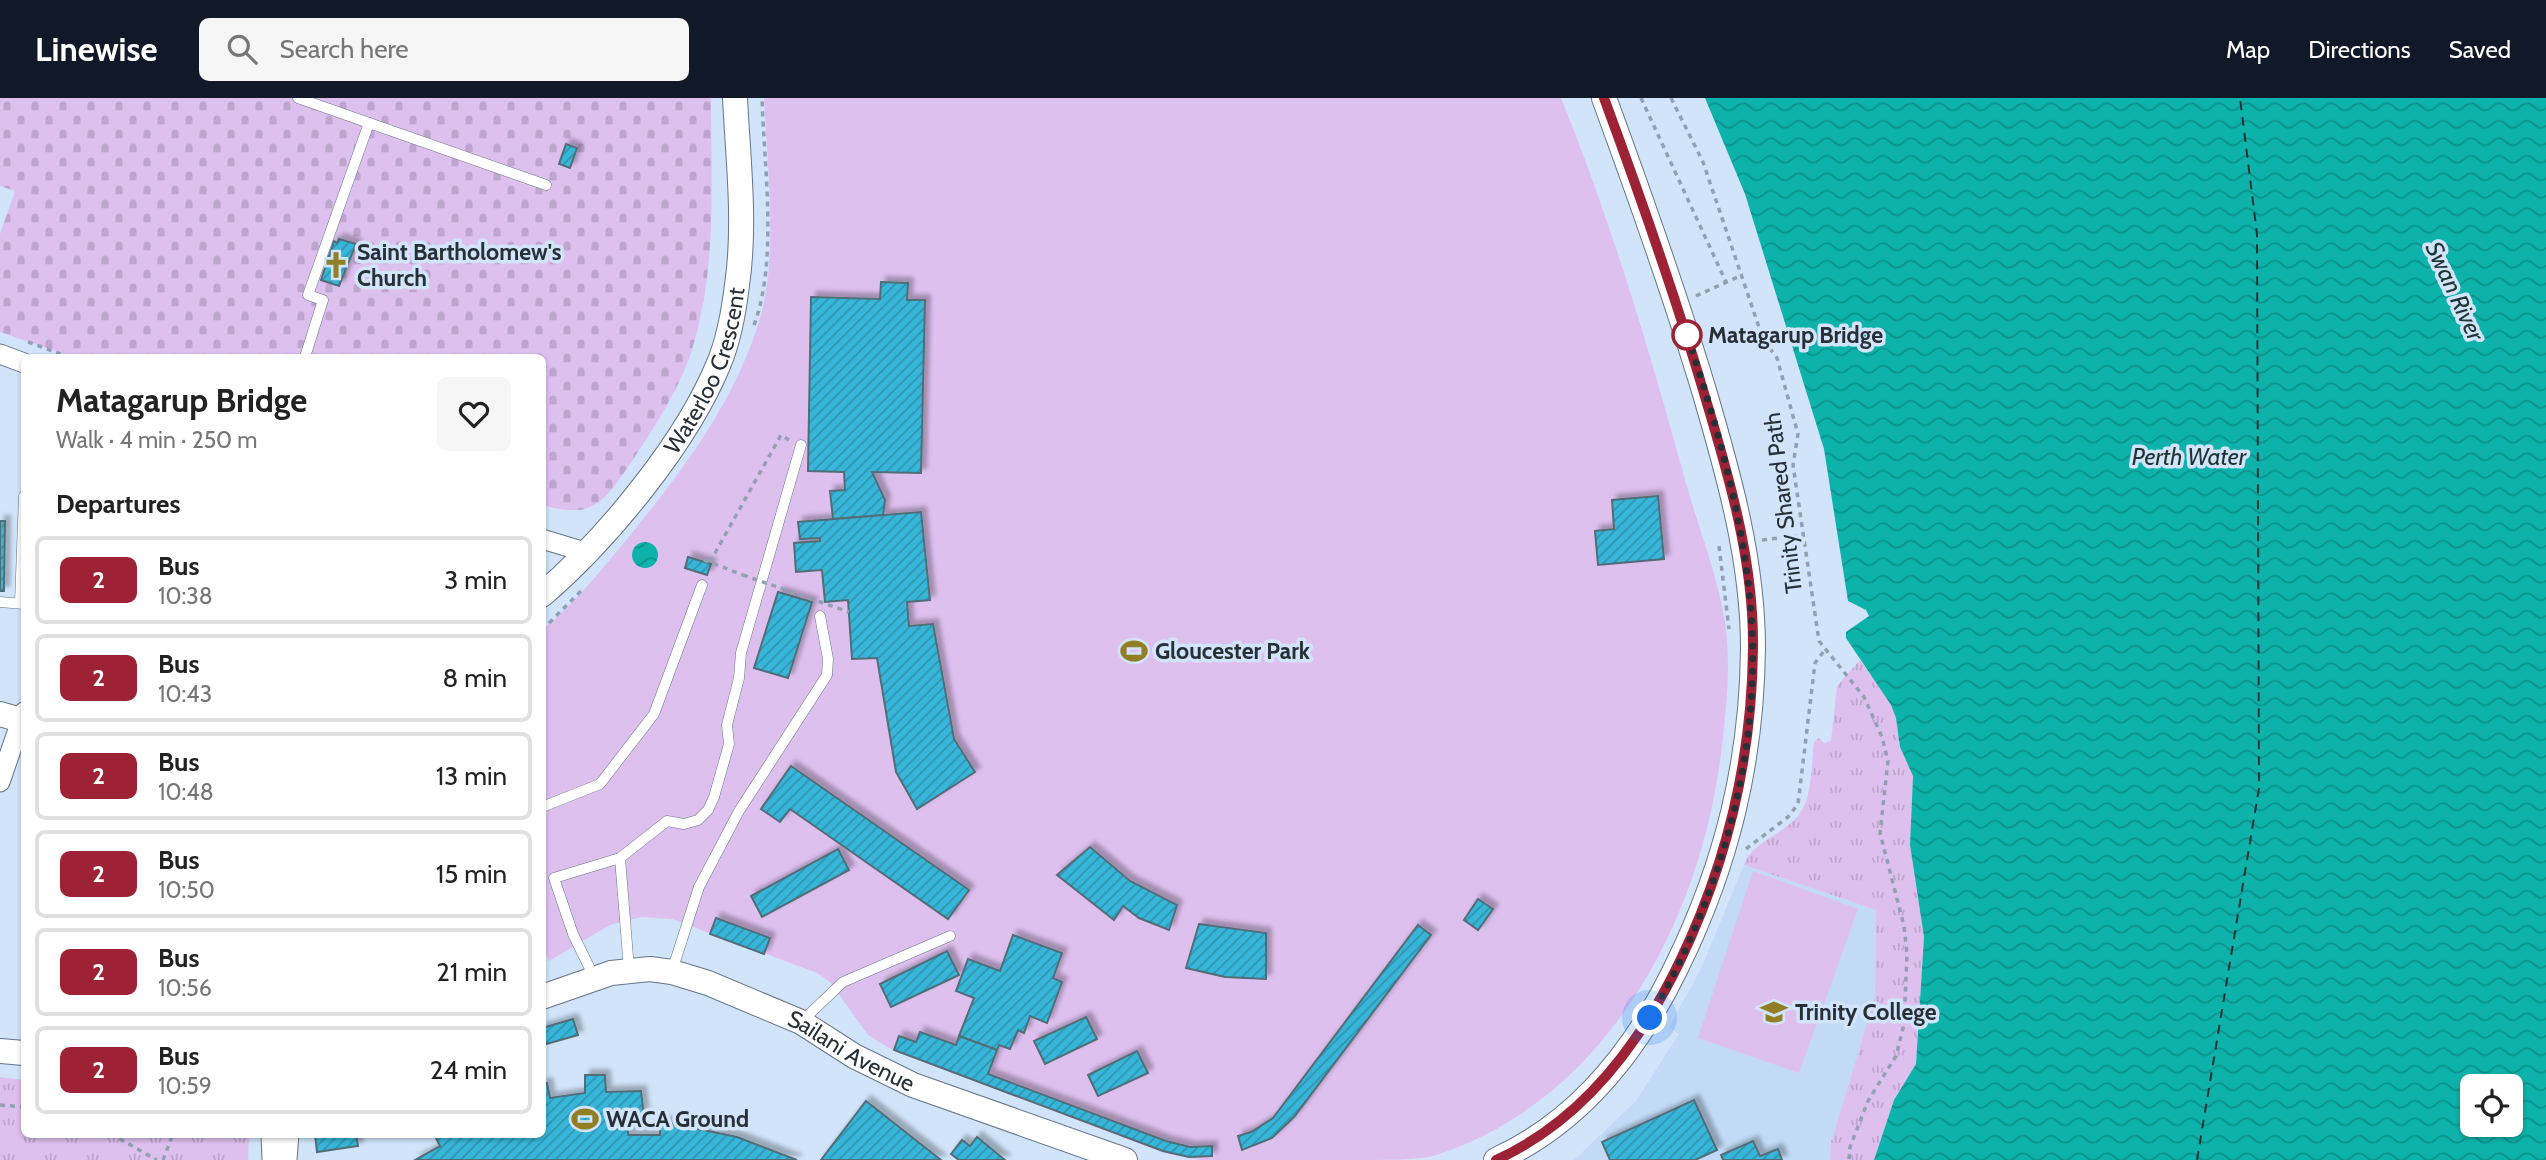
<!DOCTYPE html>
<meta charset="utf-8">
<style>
body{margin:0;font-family:Cabin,sans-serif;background:#f6f6f6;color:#222;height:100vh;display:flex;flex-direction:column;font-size:26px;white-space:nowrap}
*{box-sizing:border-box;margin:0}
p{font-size:23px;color:#767676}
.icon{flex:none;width:38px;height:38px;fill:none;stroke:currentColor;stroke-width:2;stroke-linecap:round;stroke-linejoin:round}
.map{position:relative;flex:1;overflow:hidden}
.details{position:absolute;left:21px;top:256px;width:525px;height:784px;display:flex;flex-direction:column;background:#fff;border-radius:10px;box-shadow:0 2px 5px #0004}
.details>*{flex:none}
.badge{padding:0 14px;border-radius:10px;font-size:24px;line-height:46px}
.controls{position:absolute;left:2460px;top:976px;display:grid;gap:14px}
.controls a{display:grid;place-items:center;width:63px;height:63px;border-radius:10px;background:#fff;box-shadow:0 2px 5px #0004;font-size:35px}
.you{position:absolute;width:35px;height:35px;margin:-18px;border:5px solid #fff;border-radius:50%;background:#1a73e8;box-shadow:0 0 0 10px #1a73e833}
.map>.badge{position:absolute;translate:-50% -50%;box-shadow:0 0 0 4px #fff}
h2{padding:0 35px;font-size:26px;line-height:63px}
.round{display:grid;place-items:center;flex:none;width:74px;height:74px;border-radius:10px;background:#f6f6f6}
.headline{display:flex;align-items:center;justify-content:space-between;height:119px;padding:0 35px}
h1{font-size:33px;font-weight:800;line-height:52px}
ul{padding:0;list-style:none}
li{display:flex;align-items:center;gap:21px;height:88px;margin:0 14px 10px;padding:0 21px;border:4px solid #e0e0e0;border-radius:10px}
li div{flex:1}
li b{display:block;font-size:26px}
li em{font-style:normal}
li .badge{min-width:77px;font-weight:700;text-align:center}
header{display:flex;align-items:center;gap:42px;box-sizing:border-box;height:98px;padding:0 35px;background:#111827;color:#fff}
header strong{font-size:33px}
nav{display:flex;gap:38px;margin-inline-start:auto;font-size:24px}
.search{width:490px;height:63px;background:#f6f6f6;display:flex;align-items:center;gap:18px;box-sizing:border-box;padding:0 24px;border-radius:10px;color:#767676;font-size:26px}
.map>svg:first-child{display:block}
.built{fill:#c2daf6}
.cemetery{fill:url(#cemetery-stones)}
.park{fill:url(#park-tufts)}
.pitch{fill:#dec0ef}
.water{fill:url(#water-waves);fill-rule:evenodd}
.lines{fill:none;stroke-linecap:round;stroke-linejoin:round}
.ferry{stroke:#1e3533;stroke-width:2;stroke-dasharray:9 7;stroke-linecap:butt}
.building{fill:url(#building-hatch);stroke:#516d77;stroke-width:2;filter:url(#shadow)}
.service-casing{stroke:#647589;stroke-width:11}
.minor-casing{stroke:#647589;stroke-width:21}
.tertiary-casing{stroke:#647589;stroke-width:26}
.path{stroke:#92a1b1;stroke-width:3.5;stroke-dasharray:5 5;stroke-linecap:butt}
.service{stroke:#fff;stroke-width:10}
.minor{stroke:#fff;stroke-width:19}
.tertiary{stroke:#fff;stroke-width:24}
.path-bridge{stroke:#92a1b1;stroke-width:3.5;stroke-dasharray:5 5;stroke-linecap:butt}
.line-casing{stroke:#fff;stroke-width:16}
.line{stroke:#9d2235;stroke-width:10}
.walk{stroke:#272f37;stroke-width:7;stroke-dasharray:0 12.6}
.stop-dot{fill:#fff;stroke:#9d2235;stroke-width:3.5}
.labels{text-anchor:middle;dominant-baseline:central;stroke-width:7;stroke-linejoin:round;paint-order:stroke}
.poi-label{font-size:23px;font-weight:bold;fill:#272f37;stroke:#d1e4fa;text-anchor:start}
.stop-label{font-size:23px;font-weight:bold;fill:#272f37;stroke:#d1e4fa;text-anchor:start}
.street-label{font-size:23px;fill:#272f37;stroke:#d1e4fa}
.water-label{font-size:24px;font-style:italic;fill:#1e3533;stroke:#d1e4fa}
</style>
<header>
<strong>Linewise</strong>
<div class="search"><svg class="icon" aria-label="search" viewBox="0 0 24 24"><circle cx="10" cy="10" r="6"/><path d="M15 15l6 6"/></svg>Search here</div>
<nav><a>Map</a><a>Directions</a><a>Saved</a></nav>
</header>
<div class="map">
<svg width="2546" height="1062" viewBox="0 0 2546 1062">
<defs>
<pattern id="cemetery-stones" width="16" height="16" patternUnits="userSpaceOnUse" patternTransform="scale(1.75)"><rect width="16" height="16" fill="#dec0ef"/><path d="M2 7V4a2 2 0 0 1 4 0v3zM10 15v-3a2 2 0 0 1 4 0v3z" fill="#bea5ce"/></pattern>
<pattern id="park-tufts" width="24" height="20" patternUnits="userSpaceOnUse" patternTransform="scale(1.75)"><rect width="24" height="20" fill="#dec0ef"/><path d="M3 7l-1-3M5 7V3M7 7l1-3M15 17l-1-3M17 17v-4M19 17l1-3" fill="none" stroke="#bea5ce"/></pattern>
<pattern id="water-waves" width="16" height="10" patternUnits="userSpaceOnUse" patternTransform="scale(1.75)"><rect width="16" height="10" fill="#0db3ab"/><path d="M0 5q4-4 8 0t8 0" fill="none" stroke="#0d928c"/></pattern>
<pattern id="building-hatch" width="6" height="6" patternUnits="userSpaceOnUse" patternTransform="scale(1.75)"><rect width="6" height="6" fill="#37b6d9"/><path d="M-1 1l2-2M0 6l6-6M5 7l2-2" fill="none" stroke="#2e94b1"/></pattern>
<filter id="shadow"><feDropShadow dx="5" dy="-5" stdDeviation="2" flood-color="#0004"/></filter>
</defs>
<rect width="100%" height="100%" fill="#d1e4fa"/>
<polygon class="built" points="1744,767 1876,812 1875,899 1831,1044 1830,1062 1574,1062 1636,1003 1679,936 1669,929 1701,871"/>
<path class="cemetery" d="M0 0H711C711 82 717 165 694 245 683 285 655 329 632 363 604 404 594 422 543 407L542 259H73L0 234V136L15 93 0 88Z"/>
<g class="park">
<path d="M1860 562 1891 607 1896 619 1900 649 1913 678 1910 747 1924 839 1916 966 1894 1002 1874 1062H1830L1831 1044 1875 899 1876 812 1744 767C1752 744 1782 737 1797 719 1813 701 1811 667 1814 644L1819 640 1824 645 1831 643 1837 588Z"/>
<polygon points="0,979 24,982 24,1036 249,1036 248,1062 0,1062"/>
</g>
<g class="pitch">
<path d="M764 0H1561C1611 123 1649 251 1684 378 1697 426 1717 475 1725 524 1731 564 1727 607 1722 647 1703 820 1607 1005 1430 1059 1408 1062 1381 1062 1358 1062 1305 1062 1252 1062 1199 1062L1164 1055 894 953 868 937 830 884 817 875 672 821 641 819 610 827 549 863 543 849V531C574 506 597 477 622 447 679 378 736 304 761 217 778 155 767 65 764 0Z"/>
<polygon points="1753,773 1858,811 1799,975 1698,940"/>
</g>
<g class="water">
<path d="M1705 0H2546V1062H1874L1894 1002 1916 966 1924 839 1910 747 1913 678 1900 649 1896 620 1891 607 1846 540V534L1869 518 1866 512 1848 503 1824 351 1745 96ZM2473 989H2511V1027H2473Z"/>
<circle cx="645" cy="457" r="13"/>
</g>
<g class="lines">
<polyline class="ferry" points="2197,1062 2259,690 2257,136 2240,0"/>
</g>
<g class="building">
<polygon points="566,46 577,50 570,70 559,66"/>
<polygon points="339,141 356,146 339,188 321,182 334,143 337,145"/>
<polygon points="881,184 908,185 907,202 925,202 921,375 872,374 885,402 883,417 833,421 830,393 845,392 844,374 808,373 811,199 880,201"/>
<polygon points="1658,398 1664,461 1598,467 1595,433 1614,431 1612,402"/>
<polygon points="921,414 930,502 907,504 909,528 933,526 954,641 975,674 917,711 896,674 877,560 852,561 848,502 825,504 822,472 796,474 794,445 820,443 820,440 800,441 798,424"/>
<polygon points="0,423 5,423 4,493 0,493"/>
<polygon points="688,459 711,466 707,477 685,470"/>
<polygon points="778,494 812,504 788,580 754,570"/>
<polygon points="791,668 969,792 948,821 790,711 780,724 761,711"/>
<polygon points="1090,749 1130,783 1177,807 1169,832 1139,820 1123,808 1114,822 1057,777"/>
<polygon points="838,751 849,772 762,819 751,798"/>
<polygon points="1478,801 1493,811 1478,832 1464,822"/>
<polygon points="716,820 770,840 764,856 710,836"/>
<polygon points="1199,826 1266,835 1266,881 1225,879 1186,870"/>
<polygon points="1418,827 1431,837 1294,1019 1272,1040 1242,1052 1238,1038 1251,1034 1273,1020"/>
<polygon points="1013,837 1062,855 1053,880 1062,884 1047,925 1030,918 1024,935 1018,932 1010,951 999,947 997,952 959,938 974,900 956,893 968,861 1000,873"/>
<polygon points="947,853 959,877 891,909 880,886"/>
<polygon points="1086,919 1097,941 1045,966 1034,943"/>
<polygon points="573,921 578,937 543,947 542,930"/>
<polygon points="920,934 956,947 959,938 997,952 988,976 1166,1043 1190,1049 1212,1048 1212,1058 1189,1059 1163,1053 894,952 899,938 916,944"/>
<polygon points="1137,953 1148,975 1098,998 1088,977"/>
<polygon points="585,977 605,977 606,994 641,993 644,1019 628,1019 628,1037 660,1037 660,1023 737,1039 797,1062 415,1062 440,1048 434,1036 542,1036 542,986 547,985 550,1000 585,995"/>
<polygon points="1694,1002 1717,1052 1695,1062 1610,1062 1602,1044"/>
<polygon points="866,1003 941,1062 821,1062"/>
<polygon points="315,1036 367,1036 356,1037 358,1048 317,1054"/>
<polygon points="977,1039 1005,1062 959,1062 951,1056 962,1042 970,1048"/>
<polygon points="1753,1043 1760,1058 1778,1051 1782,1062 1723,1062 1721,1057"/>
</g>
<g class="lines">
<defs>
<g id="service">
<polyline points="298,0 546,87"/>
<polyline points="305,259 323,202 308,197 369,25"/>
<polyline points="0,504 24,506"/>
<polyline points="20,505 24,398"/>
<polyline points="542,709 600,686 654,616 702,487"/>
<polyline points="620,760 629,871"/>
<polyline points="672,873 699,789 739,713 827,577 828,561 820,518"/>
<polyline points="594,879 573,836 554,780 620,760 667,723 684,726 698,722 708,712 714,699 729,646 727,627 739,580 741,555 801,347"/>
<polyline points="801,924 843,884 950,838"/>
</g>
<g id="minor">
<polyline points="0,256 24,265"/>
<polyline points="542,441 585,454"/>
<polyline points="0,684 24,614"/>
<polyline points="271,1036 272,1062"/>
<polyline points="287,1062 289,1036"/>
</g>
<g id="tertiary">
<path id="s1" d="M542 497C607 441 687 344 719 265 729 241 734 212 737 187 746 126 738 61 735 0"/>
<polyline points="0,616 24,623"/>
<path id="s2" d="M542 899 611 875 650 871 672 874 708 885 801 924 854 958 913 987 1125 1062"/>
<polyline points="0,953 24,955"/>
<path d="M1496 1062C1580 1024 1638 949 1677 868 1727 766 1752 663 1753 550 1753 463 1729 378 1705 296 1675 196 1640 98 1604 0"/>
</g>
</defs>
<use href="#service" class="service-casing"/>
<use href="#minor" class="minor-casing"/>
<use href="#tertiary" class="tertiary-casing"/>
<g class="path">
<polyline points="1641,0 1726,184"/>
<polyline points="1671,0 1703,64 1763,241 1777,260 1798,336 1793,367 1819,543 1864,599 1882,639 1888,663 1880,735 1904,828 1907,857 1904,926 1896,958 1868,1003 1850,1049 1849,1062"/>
<polyline points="1696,198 1742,177"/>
<path d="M754 227C778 163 764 69 762 0"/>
<polyline points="28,244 69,259"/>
<polyline points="1762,442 1803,437"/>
<polyline points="1719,448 1729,531"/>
<polyline points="704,462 743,477"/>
<polyline points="710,464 781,337 789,342"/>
<polyline points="542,532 583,491"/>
<polyline points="1746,751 1788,719 1798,706 1815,565 1824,553"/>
<polyline points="0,1007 24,1009"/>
<polyline points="111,1036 157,1062"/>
<polyline points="163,1062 173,1036"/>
</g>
<use href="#service" class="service"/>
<use href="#minor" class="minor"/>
<use href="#tertiary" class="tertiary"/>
<polyline class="path-bridge" points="743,477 849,514"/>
</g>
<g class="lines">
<defs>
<path id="line" d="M1496 1062C1582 1023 1640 946 1680 863 1728 763 1752 661 1753 550 1754 465 1730 382 1706 302 1676 200 1641 100 1604 0"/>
</defs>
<use href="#line" class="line-casing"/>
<use href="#line" class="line"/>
<path class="walk" d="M1650 920C1720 799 1762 656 1751 515 1744 420 1717 327 1687 237"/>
</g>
<defs>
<symbol id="church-bare" viewBox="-9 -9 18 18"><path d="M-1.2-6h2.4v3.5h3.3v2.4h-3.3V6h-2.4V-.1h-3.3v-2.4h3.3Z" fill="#917e25" stroke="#d1e4fa" stroke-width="2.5" paint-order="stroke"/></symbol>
<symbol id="stadium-bare" viewBox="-9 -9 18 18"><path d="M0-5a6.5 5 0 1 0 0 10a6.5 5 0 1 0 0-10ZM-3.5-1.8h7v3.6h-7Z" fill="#917e25" stroke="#d1e4fa" stroke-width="2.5" paint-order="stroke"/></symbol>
<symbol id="school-bare" viewBox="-9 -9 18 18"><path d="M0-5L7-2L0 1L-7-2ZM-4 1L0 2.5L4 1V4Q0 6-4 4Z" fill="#917e25" stroke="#d1e4fa" stroke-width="2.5" paint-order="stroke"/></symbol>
</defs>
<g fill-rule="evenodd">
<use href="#church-bare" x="317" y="148" width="38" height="38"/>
<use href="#stadium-bare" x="1115" y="534" width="38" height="38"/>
<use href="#school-bare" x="1755" y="895" width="38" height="38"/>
<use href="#stadium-bare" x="566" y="1002" width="38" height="38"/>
</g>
<circle class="stop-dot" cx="1687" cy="237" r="14"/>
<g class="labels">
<g class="poi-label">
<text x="357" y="154">Saint Bartholomew's<tspan x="357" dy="26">Church</tspan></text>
<text x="1155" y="553">Gloucester Park</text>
<text x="1795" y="914">Trinity College</text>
<text x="606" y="1021">WACA Ground</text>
</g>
<g class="stop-label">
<text x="1708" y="237">Matagarup Bridge</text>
</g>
<g class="street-label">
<text stroke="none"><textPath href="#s1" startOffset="282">Waterloo Crescent</textPath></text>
<text transform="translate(1783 405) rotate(-97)">Trinity Shared Path</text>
<text stroke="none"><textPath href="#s2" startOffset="331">Sailani Avenue</textPath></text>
</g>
<g class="water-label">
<text transform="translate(2455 193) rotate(65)">Swan River</text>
<text x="2189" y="358">Perth Water</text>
</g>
</g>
</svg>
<div class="controls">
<a><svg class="icon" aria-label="locate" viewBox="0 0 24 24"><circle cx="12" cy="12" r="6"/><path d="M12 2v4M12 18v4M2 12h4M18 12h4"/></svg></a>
</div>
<div class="you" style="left:1650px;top:920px"></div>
<section class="details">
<div class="headline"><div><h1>Matagarup Bridge</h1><p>Walk · 4 min · 250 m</p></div><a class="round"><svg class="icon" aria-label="heart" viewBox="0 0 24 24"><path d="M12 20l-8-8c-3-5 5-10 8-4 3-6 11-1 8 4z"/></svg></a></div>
<h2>Departures</h2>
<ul>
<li><span class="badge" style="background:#9d2235;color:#fff">2</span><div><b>Bus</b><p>10:38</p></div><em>3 min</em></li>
<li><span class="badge" style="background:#9d2235;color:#fff">2</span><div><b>Bus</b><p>10:43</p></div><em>8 min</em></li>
<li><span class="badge" style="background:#9d2235;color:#fff">2</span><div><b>Bus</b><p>10:48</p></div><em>13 min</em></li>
<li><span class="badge" style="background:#9d2235;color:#fff">2</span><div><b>Bus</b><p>10:50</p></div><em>15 min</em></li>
<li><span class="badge" style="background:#9d2235;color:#fff">2</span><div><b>Bus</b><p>10:56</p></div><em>21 min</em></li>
<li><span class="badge" style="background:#9d2235;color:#fff">2</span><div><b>Bus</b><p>10:59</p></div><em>24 min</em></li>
</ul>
</section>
</div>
